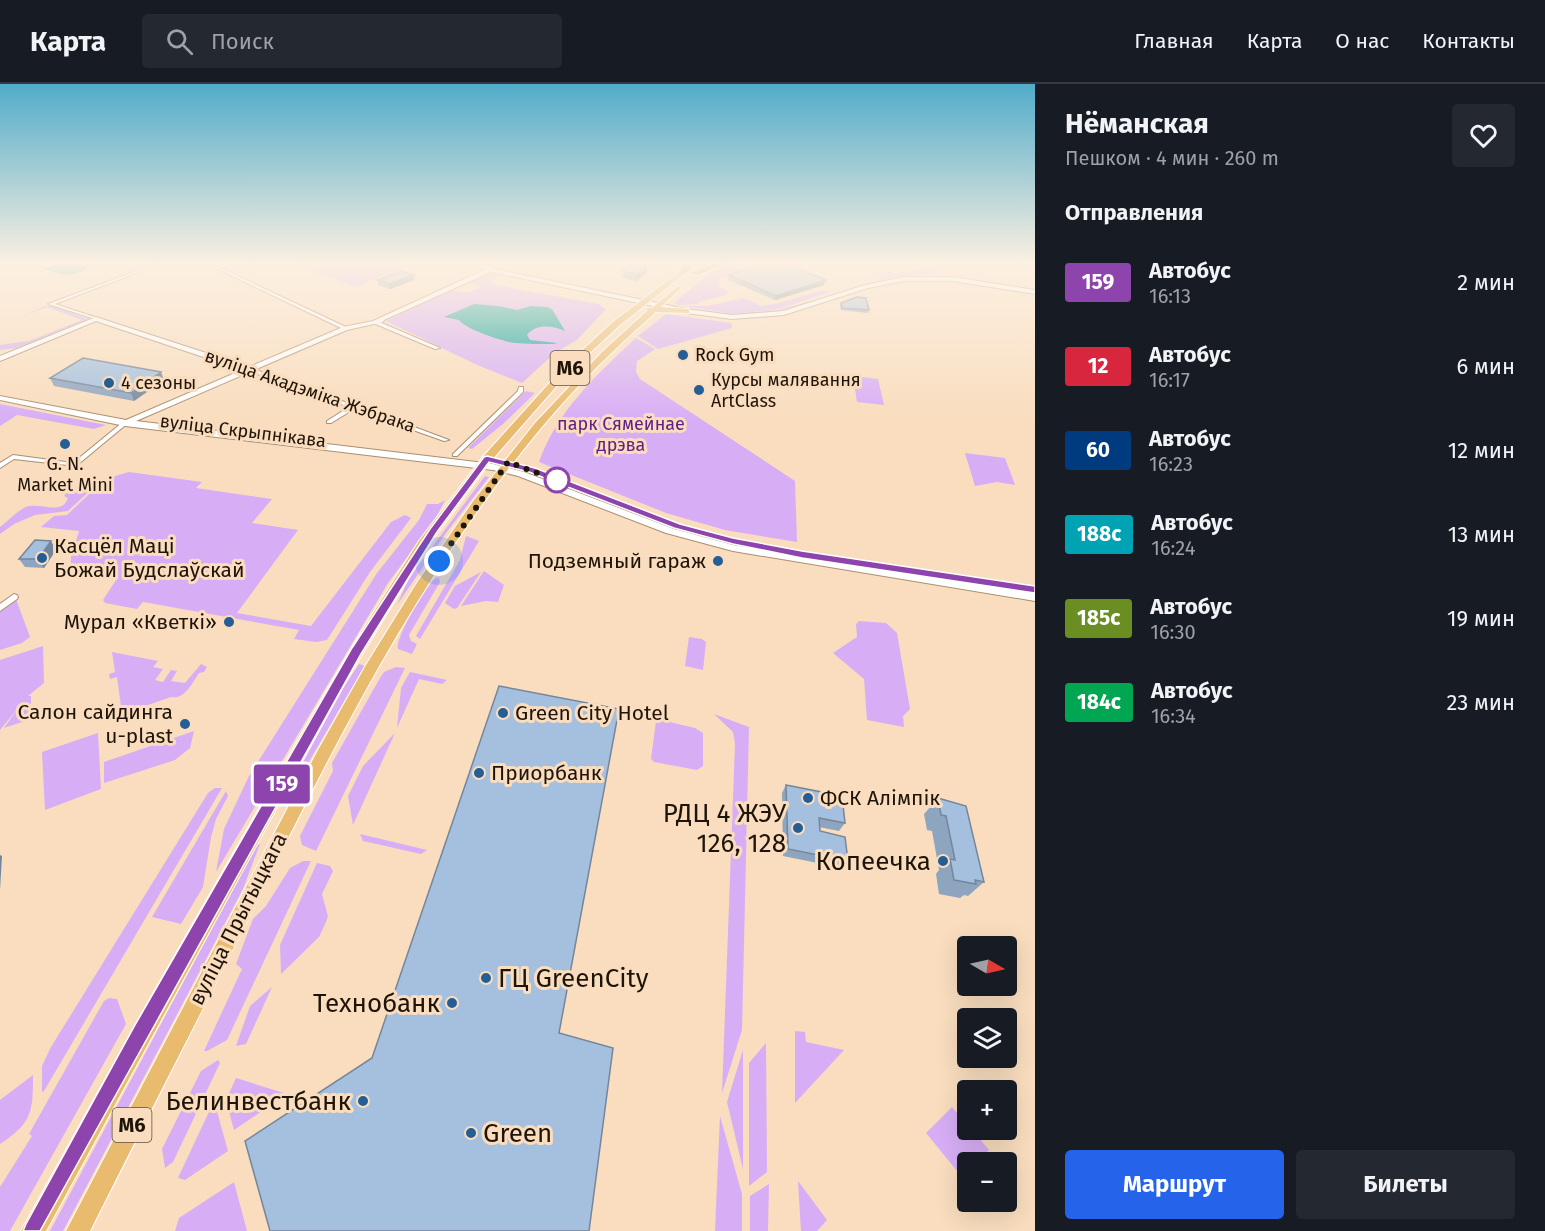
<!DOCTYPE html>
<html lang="ru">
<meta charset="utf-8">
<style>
body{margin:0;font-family:"Fira Sans",sans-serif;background:#242831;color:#f1f3f6;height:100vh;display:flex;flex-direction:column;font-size:22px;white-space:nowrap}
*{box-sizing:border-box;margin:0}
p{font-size:20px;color:#9ea1a6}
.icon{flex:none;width:33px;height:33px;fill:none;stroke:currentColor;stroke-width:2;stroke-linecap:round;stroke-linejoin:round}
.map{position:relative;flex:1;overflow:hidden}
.sheet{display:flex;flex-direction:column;background:#171b24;width:510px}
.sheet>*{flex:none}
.badge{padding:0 12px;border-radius:4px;font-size:21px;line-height:39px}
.needle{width:39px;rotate:99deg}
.fabs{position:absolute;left:957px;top:852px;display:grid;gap:12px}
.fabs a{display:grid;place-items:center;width:60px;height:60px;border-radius:6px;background:#171b24;box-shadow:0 6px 24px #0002;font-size:30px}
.you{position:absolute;width:30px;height:30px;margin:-15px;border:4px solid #fff;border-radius:50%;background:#1a73e8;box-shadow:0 0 0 9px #1a73e833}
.map>.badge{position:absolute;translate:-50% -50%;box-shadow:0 0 0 3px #fff}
h2{padding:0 30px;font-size:22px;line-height:54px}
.round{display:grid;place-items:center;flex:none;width:63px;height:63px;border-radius:6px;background:#242831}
.summary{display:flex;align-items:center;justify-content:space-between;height:102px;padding:0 30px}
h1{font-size:28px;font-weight:700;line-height:45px}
.button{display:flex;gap:12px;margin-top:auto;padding:12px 30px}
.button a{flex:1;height:69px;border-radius:6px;background:#2563eb;color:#fff;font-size:24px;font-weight:700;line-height:69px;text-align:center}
.button a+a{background:#242831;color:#f1f3f6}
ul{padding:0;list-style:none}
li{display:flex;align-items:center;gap:18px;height:84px;padding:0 30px}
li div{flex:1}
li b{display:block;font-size:22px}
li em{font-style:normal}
li .badge{min-width:66px;font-weight:700;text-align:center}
header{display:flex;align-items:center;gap:36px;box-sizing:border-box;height:84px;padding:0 30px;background:#171b24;border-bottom:2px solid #363941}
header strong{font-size:28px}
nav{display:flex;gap:33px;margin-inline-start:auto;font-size:21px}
.search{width:420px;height:54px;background:#242831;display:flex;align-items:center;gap:15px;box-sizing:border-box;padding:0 21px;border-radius:6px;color:#9ea1a6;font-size:22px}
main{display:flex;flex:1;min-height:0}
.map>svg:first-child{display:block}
.green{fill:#d7aef6}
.water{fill:#10a19b}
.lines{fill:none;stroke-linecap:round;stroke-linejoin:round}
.street-casing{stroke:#a98f72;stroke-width:2}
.secondary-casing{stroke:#a98f72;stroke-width:2}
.primary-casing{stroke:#fff;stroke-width:2}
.highway-casing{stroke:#fff;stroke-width:3}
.street{fill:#fff;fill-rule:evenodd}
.secondary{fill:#fff;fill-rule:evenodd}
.primary{fill:#e9bb6f;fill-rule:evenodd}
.highway{fill:#da8d0f;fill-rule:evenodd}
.wall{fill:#8ea5bf}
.shaded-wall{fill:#74869b}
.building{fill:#a5c0de;stroke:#74869b;stroke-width:1.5}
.line{fill:#8e44ad;stroke:#fff;stroke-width:1.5}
.walk{stroke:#1e1409;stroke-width:6;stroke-dasharray:0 10.8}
.poi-dot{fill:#245e95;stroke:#f9ddbe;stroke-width:2}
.stop-dot{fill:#fff;stroke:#8e44ad;stroke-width:3}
.labels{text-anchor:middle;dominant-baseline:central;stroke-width:6;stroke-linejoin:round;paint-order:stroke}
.far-poi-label{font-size:18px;fill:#1e1409;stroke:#f9ddbe;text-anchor:start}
.far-street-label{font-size:18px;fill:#1e1409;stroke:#f9ddbe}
.far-park-label{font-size:18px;fill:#621f86;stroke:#f9ddbe}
.shield{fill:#f9ddbe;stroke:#60503f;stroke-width:1.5}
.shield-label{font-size:20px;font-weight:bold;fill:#1e1409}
.poi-label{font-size:21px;fill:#1e1409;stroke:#f9ddbe;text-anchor:start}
.street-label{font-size:21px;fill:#1e1409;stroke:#f9ddbe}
.near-poi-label{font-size:26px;fill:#1e1409;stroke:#f9ddbe;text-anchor:end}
</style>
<header>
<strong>Карта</strong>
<div class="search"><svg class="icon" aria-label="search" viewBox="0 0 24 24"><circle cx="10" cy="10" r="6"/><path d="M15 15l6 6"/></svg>Поиск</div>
<nav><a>Главная</a><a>Карта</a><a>О нас</a><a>Контакты</a></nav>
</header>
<main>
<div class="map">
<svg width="1035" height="1147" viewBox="0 0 1035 1147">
<rect width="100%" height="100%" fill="#f9ddbe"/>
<g class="green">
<polygon points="295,177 408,177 402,179 409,182 355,203 305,183"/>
<polygon points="735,177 773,177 753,182 755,185 720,195 718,202 729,207 726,211 698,218 698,220 678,221 674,219 719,181"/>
<path d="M926 178 931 179 936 189 890 193 941 191 889 194 852 203 884 194 876 192 888 187C901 192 917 186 928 183L923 179Z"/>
<path d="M492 190 498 191 491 197 495 201 598 220 606 225 577 256 556 268 522 299 475 280 386 237 452 206C463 209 472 209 482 202L469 198Z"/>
<path d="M823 206 831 208 774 226 736 229 774 227 819 215C772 234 727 232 679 224L734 230 684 222H708L744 214 761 222 779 219Z"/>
<polygon points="45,222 53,222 88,235 17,264 0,266 0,261 29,257 82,236 47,223 25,231"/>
<polygon points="666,230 731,239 732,244 658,265 638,252"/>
<path d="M636 254 655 265 637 277 636 288 640 295 795 397 797 458 725 446 666 429 539 378C557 327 597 290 636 254Z"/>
<polygon points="853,292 878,295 884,321 857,318"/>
<polygon points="526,307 535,309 503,340 472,365 468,364"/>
<polygon points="0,320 106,341 94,345 17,331 0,342"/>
<polygon points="965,369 1005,374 1015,401 997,398 975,402"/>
<path d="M129 388 202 398 196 404 272 415 252 439 298 446 237 529 311 542 391 438 405 431 411 434 370 488 327 556 316 558 294 555 299 546 143 518 137 525 105 519 103 516 116 496V491L108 486 74 490C66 474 75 463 79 447L41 443 54 432 67 431 105 395Z"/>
<polygon points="485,392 489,393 446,449 397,521 409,494"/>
<path d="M95 398V402L68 427 35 431 14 440 0 450V443C8 437 17 427 26 423 40 418 62 432 68 414L64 412 66 409 74 410 84 401Z"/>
<polygon points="445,416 436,434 388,499 216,788 224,745 249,692 377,489 419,436 427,420 438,420"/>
<polygon points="466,452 479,457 420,555 416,552 460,476"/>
<polygon points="484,487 504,501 498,518 486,517 461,522"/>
<polygon points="481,488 457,524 454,525 445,519 455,502"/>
<path d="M436 494H439L440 498 409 551 411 557 417 560 412 570 398 565C395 554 426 501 436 494Z"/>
<polygon points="16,515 30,553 22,559 0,566 0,522"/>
<polygon points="859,537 886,539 897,549 910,625 903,632 904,643 867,636 864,595 833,569 857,553 856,540"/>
<polygon points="689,553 702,555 706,558 703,586 685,582"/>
<polygon points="43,562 44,599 28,612 31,612 31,635 4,644 19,623 0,646 0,576"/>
<path d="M112 568 158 577 153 583 163 585 155 596 163 598 171 586 177 587 171 597 185 599 201 580 207 583 204 588 199 589C192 600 184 616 171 613L122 630 117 593 110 595 109 590 115 588Z"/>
<polygon points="359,580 365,582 363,585 300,693 296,693 295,691 342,606"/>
<polygon points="396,583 405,584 316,767 302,761 300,752 333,687 332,679 380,594 384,588"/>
<polygon points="410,588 447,596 442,600 419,595 397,644 401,604"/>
<polygon points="714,630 749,643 742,946 722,1009 735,660 733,648"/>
<polygon points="661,636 695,644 703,649 703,682 697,686 654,678 651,675 656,637"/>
<polygon points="194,647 190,664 175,676 104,699 104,678"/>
<polygon points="98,649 101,705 45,726 42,668"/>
<polygon points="395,649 353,741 348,712 363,682"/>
<polygon points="215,704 222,704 44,1007 42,1008 42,982 51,963 208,709"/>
<polygon points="226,707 228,712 216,735 211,753 203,803 181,840 152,833"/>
<polygon points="360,750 427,766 421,770 363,757"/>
<polygon points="260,760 243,805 63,1147 50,1147 257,761"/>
<polygon points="303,777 311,777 227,956 207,967 204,967 242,885 236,880 253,835 266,822 290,784"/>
<polygon points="317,779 330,782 333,787 322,810 328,832 326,838 319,853 281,890 280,861"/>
<polygon points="272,903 246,960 236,962 250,922"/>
<polygon points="109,914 117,915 126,940 10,1147 0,1147 0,1103 32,1052 29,1050 104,917"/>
<polygon points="795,947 805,948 806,958 844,966 795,1019"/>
<polygon points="766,959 767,1088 749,1102 749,979"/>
<polygon points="743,966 743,1085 727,1018"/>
<polygon points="218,976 220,979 173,1078 165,1084 162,1065 201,987"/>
<path d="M33 991C33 1028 32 1039 0 1060V1016Z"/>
<polygon points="236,994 287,1010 234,1046 226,1016"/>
<polygon points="214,1017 228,1067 185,1096 178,1094"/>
<polygon points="952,1023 967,1041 968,1046 972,1046 989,1066 977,1078 968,1078 967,1088 962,1093 926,1049"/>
<polygon points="720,1032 742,1110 742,1147 715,1147"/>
<polygon points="798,1097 827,1136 817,1147 801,1147"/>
<polygon points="234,1098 247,1147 175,1147 179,1134"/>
<polygon points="769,1100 768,1147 750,1147 750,1112"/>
</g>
<g class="water">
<path d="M60 177H74L88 184C69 194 63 191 44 185Z"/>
<path d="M474 220 498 222 517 226 531 222 547 223 552 225 565 247C553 242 537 239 527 251L530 256 557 259 554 260C541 260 528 260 515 259 504 258 465 245 459 236L444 233Z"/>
</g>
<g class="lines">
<defs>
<g id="street">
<polygon points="163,177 168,177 55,220 98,234 98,236 48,220"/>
<polygon points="201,177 206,177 348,244 343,245"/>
<polygon points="373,237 377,237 440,264 435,265 373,239"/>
<polygon points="248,283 353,321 357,321 358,322 449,356 444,357 354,325 331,339 327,339 327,337 349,323 246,286 245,285"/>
<polygon points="519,303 523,303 523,308 457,372 453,372 453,370 518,307"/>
<polygon points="123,338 128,339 76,382 14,375 0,384 0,379 13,371 73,379"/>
<polygon points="14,510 17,511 18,513 17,515 0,527 0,520"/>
</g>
<polygon id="secondary" points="471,177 478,177 495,185 686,225 732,231 783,227 865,201 904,193 953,193 1035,206 1035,210 953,197 904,197 868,204 784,231 732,235 686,229 491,188 384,236 383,238 347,246 136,337 493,380 524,388 674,445 733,461 1035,509 1035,517 733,467 666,449 518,392 493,386 125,342 0,316 0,312 126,336 242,286 96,237 0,277 0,272 96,233 249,283 343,243 373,237 486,185"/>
<g id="primary">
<polygon points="694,177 701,177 620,241 568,289 490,378 428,462 346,597 46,1147 21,1147 141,931 310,635 363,545 419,457 482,374 562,285 614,237"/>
<path d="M678 202 680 203V205L661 223 686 225H689V229L656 228C615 264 576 302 541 344 418 492 332 664 248 835 196 939 142 1043 90 1147H66L318 666 366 581 418 497 474 416 535 339 602 268 647 227V224H652Z"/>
</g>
<g id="highway">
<polygon points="685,177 693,177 687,189 684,189 680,187"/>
<polygon points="721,177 731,177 698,191 691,189"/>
</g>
</defs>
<use href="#street" class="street-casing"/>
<use href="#secondary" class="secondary-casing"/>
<use href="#primary" class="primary-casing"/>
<use href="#highway" class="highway-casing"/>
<use href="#street" class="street"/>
<use href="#secondary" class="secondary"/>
<use href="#primary" class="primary"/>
<use href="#highway" class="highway"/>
</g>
<g class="wall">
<polygon points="647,179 647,188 636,197 622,194 623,187"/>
<polygon points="729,191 824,201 775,216 728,196"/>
<polygon points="378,196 414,196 390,205 378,201"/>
<polygon points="841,219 869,226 868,229 841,226 840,221"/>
<polygon points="50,294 164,296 134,317 54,302"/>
<polygon points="56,466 44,484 25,483 19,475"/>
<polygon points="786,701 845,739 839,747 819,743 820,747 848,777 842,784 783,772 782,709"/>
<polygon points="938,714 984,798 968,812 964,811 960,814 939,810 936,790 939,786 932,747 927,746 924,730"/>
</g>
<g class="shaded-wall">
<polygon points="647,179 647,188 636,197 637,190"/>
<polygon points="414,191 414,196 390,205 389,200"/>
<polygon points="826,196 824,201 775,216 776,212"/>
<polygon points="161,288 164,296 134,317 131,309"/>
<polygon points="51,457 56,466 44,484 38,475"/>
<polygon points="0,771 2,772 0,806"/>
</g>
<g class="building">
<polygon points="635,177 647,179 646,180 647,181 637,190 623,187"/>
<polygon points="779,177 826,196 776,212 729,191"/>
<polygon points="401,187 414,191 389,200 378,196"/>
<polygon points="857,213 866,214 869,226 842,224 841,219"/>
<polygon points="83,274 161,288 131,309 50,294"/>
<polygon points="35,456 51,457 38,475 19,475"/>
<polygon points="499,602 619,625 559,949 613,964 589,1147 270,1147 245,1057 372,974"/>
<polygon points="786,701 842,712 845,739 819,734 820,747 845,753 848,777 788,765"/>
<polygon points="938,714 966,722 984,798 975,796 976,800 954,796 950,775 955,776 946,732 941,731"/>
</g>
<linearGradient id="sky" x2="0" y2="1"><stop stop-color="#51acc9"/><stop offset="0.53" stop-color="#fcf0e2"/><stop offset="1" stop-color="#fcf0e2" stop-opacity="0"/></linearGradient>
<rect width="1035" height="337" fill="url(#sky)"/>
<polygon class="line" points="487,372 535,384 680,440 733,454 802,467 1035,502 1035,509 802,474 733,460 674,444 529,388 489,378 437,448 361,570 148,953 40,1147 23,1147 26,1140 135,941 352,564 430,445 484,373"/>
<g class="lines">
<polyline class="walk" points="439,477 508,378 559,397 557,396"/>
</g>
<g class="poi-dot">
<circle cx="683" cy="271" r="6"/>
<circle cx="109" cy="299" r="6"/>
<circle cx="699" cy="306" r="6"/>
<circle cx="65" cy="360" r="6"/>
<circle cx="42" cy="474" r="6"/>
<circle cx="718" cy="477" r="6"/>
<circle cx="229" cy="538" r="6"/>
<circle cx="503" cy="629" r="6"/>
<circle cx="185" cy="640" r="6"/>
<circle cx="479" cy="689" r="6"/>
<circle cx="808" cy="714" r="6"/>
<circle cx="798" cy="744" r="6"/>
<circle cx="943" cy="777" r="6"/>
<circle cx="486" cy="894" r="6"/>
<circle cx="452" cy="919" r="6"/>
<circle cx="363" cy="1017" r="6"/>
<circle cx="471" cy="1049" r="6"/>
</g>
<circle class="stop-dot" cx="557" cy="396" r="12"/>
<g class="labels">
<g class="far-poi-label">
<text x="695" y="271">Rock Gym</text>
<text x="711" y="296">Курсы малявання<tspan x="711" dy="21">ArtClass</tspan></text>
<text x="121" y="299">4 сезоны</text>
<text x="65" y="380" text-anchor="middle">G. N.<tspan x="65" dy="21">Market Mini</tspan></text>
</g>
<g class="far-street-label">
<text transform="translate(310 307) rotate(19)">вуліца Акадэміка Жэбрака</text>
<text transform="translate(243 347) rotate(7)">вуліца Скрыпнікава</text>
</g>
<g class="far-park-label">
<text x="621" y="340">парк Сямейнае<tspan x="621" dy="21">дрэва</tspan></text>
</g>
<g class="shield">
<rect x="550.5" y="267" width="39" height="34" rx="4.5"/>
<rect x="112.5" y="1024" width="39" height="34" rx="4.5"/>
</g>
<g class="shield-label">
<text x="570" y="284">М6</text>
<text x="132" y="1041">М6</text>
</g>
<g class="poi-label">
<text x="54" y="462">Касцёл Маці<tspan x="54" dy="24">Божай Будслаўскай</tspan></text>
<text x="706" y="477" text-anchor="end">Подземный гараж</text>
<text x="217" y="538" text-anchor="end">Мурал «Кветкі»</text>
<text x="173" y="628" text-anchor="end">Салон сайдинга<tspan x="173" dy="24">u-plast</tspan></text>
<text x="515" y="629">Green City Hotel</text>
<text x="491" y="689">Приорбанк</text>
<text x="820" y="714">ФСК Алімпік</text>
</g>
<g class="street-label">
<text transform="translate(238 835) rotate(-63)">вуліца Прытыцкага</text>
</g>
<g class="near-poi-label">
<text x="786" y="729">РДЦ 4 ЖЭУ<tspan x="786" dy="30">126, 128</tspan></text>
<text x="931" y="777">Копеечка</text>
<text x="498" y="894" text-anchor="start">ГЦ GreenCity</text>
<text x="440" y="919">Технобанк</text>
<text x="351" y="1017">Белинвестбанк</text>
<text x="483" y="1049" text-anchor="start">Green</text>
</g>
</g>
</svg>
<div class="fabs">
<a><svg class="needle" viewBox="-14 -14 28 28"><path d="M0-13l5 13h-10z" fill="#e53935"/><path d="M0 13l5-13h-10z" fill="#9ea1a6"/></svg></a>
<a><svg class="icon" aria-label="layers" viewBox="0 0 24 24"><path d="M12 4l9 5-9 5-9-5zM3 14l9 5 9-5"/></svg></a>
<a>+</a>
<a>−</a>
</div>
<div class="you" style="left:439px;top:477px"></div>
<b class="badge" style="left:282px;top:700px;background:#8e44ad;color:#fff">159</b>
</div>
<section class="sheet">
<div class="summary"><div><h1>Нёманская</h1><p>Пешком · 4 мин · 260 m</p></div><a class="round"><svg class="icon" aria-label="heart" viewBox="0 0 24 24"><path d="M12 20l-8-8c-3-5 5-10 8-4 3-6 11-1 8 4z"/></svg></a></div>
<h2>Отправления</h2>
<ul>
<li><span class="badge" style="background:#8e44ad;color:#fff">159</span><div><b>Автобус</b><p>16:13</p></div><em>2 мин</em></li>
<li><span class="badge" style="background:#d7263d;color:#fff">12</span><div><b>Автобус</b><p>16:17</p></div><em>6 мин</em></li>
<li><span class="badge" style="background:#003b80;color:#fff">60</span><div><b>Автобус</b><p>16:23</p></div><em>12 мин</em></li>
<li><span class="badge" style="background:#00a3b4;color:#fff">188с</span><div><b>Автобус</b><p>16:24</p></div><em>13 мин</em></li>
<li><span class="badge" style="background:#6b8e23;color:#fff">185с</span><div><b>Автобус</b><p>16:30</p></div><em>19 мин</em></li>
<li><span class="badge" style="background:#00a651;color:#fff">184с</span><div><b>Автобус</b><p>16:34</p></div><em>23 мин</em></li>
</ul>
<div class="button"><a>Маршрут</a><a>Билеты</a></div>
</section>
</main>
